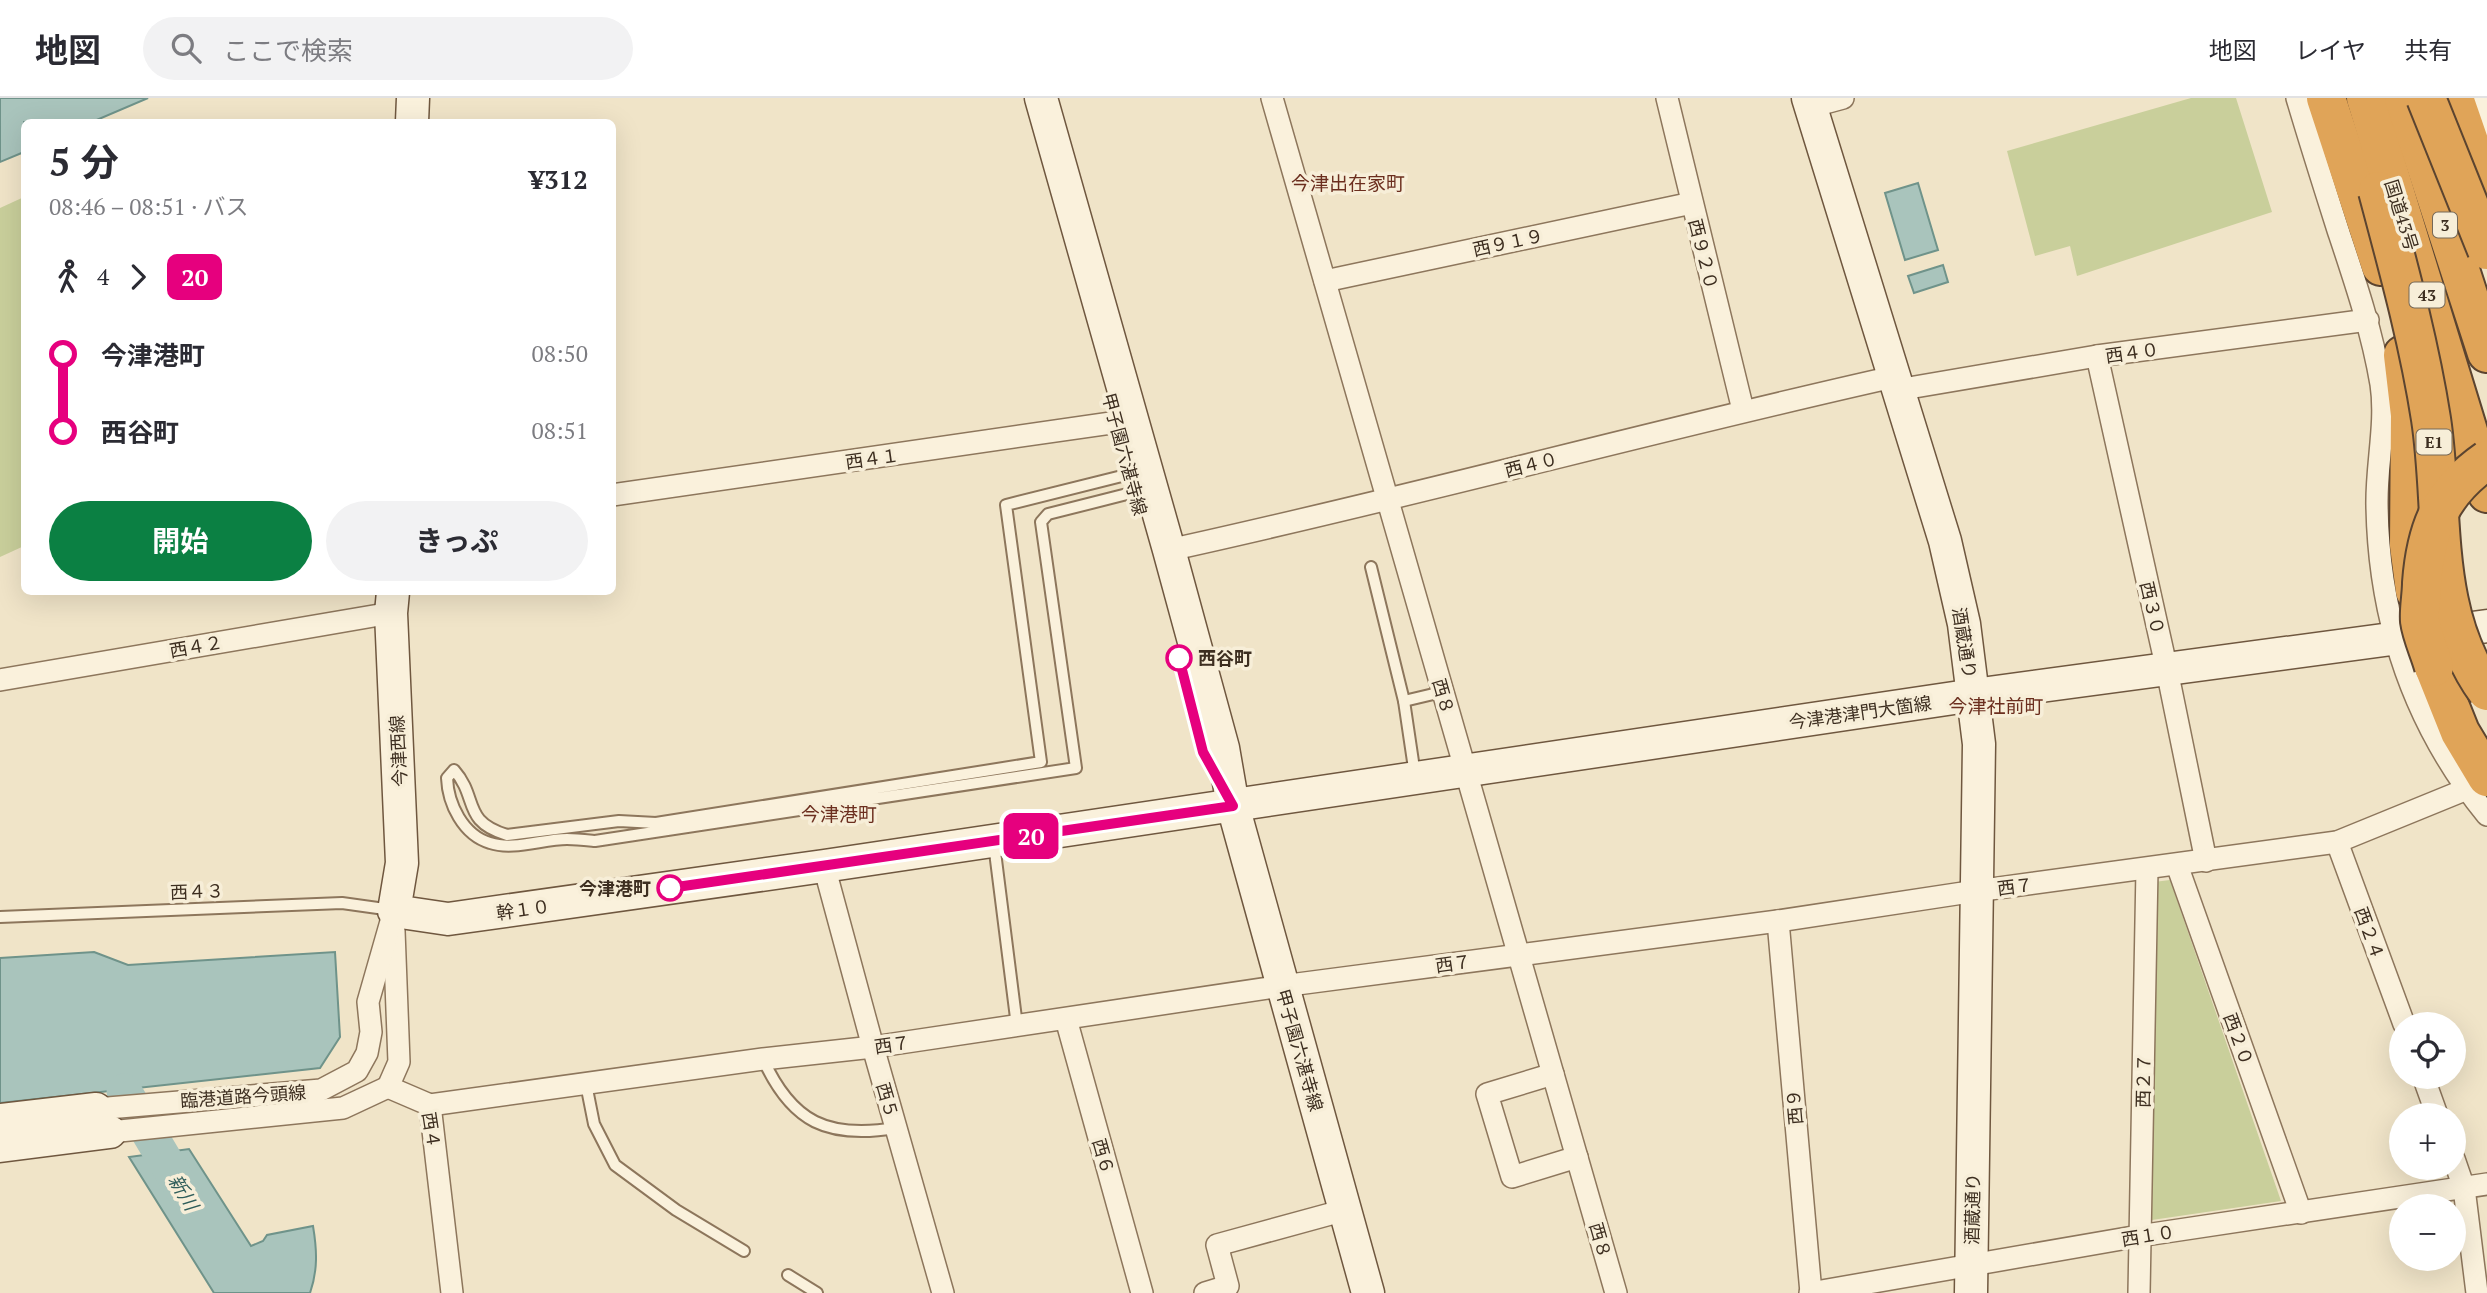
<!DOCTYPE html>
<html lang="ja">
<meta charset="utf-8">
<style>
body{margin:0;font-family:"PT Serif","Noto Sans JP",serif;background:#f2f2f3;color:#2b2b33;height:100vh;display:flex;flex-direction:column;font-size:26px;white-space:nowrap}
*{box-sizing:border-box;margin:0}
p{font-size:23px;color:#7c7c81}
.icon{flex:none;width:38px;height:38px;fill:none;stroke:currentColor;stroke-width:2;stroke-linecap:round;stroke-linejoin:round}
.map{position:relative;flex:1;overflow:hidden}
.panel{position:absolute;left:21px;top:21px;width:595px;height:476px;display:flex;flex-direction:column;background:#fff;border-radius:10px;box-shadow:0 7px 28px #0002}
.panel>*{flex:none}
.badge{padding:0 14px;border-radius:10px;font-size:24px;line-height:46px}
.fabs{position:absolute;left:2389px;top:914px;display:grid;gap:14px}
.fabs a{display:grid;place-items:center;width:77px;height:77px;border-radius:50%;background:#fff;box-shadow:0 7px 28px #0002;font-size:35px}
.map>.badge{position:absolute;translate:-50% -50%;box-shadow:0 0 0 4px #fff}
.legs{display:flex;align-items:center;gap:10px;height:77px;padding:0 28px;font-size:23px}
.legs p{margin-inline-start:auto}
.overview{display:flex;align-items:center;justify-content:space-between;height:119px;padding:0 28px}
h1{font-size:38px;font-weight:700;line-height:52px}
.cta{display:flex;gap:14px;margin-top:auto;padding:14px 28px}
.cta a{flex:1;height:80px;border-radius:42px;background:#0b8043;color:#fff;font-size:28px;font-weight:700;line-height:80px;text-align:center}
.cta a+a{background:#f2f2f3;color:#2b2b33}
ul{padding:0 28px;list-style:none}
li{display:flex;align-items:center;gap:24px;height:77px;font-size:26px}
li i{display:grid;place-items:center;width:10px;height:100%;margin:0 9px;background:currentColor}
li i::after{content:'';width:18px;height:18px;margin:-9px;border:5px solid;border-radius:50%;background:#fff}
li p{margin-inline-start:auto}
li:first-child i{background:linear-gradient(#0000 50%,currentColor 0)}
li:last-child i{background:linear-gradient(currentColor 50%,#0000 0)}
header{display:flex;align-items:center;gap:42px;box-sizing:border-box;height:98px;padding:0 35px;background:#fff;border-bottom:2px solid #e1e1e2}
header strong{font-size:33px}
nav{display:flex;gap:38px;margin-inline-start:auto;font-size:24px}
.search{width:490px;height:63px;background:#f2f2f3;display:flex;align-items:center;gap:18px;box-sizing:border-box;padding:0 24px;border-radius:38px;color:#7c7c81;font-size:26px}
.map>svg:first-child{display:block}
.green{fill:#c9cf9b}
.water{fill:#a9c4bc;stroke:#6f938a;stroke-width:2}
.lines{fill:none;stroke-linecap:round;stroke-linejoin:round}
.river{stroke:#a9c4bc;stroke-width:35}
.lane-casing{stroke:#8d765c;stroke-width:14}
.street-casing{stroke:#8d765c;stroke-width:24}
.secondary-casing{stroke:#6f573f;stroke-width:35}
.highway-casing{stroke:#5b4430;stroke-width:42}
.lane{stroke:#faf1dc;stroke-width:10}
.street{stroke:#faf1dc;stroke-width:21}
.secondary{stroke:#faf1dc;stroke-width:32}
.highway{stroke:#e0a458;stroke-width:38}
.highway-bridge-casing{stroke:#5b4430;stroke-width:42;stroke-linecap:butt}
.highway-bridge{stroke:#e0a458;stroke-width:38}
.line-1-casing{stroke:#fff;stroke-width:16}
.line-1{stroke:#e6007e;stroke-width:10}
.stop-1-dot{fill:#fff;stroke:#e6007e;stroke-width:3.5}
.labels{text-anchor:middle;dominant-baseline:central;stroke-width:7;stroke-linejoin:round;paint-order:stroke}
.shield{fill:#f7eed8;stroke:#756857;stroke-width:2}
.shield-label{font-size:16px;font-weight:bold;fill:#3d2e20}
.street-label{font-size:18px;fill:#3d2e20;stroke:#f7eed8}
.stop-label{font-size:18px;font-weight:bold;fill:#3d2e20;stroke:#f7eed8;text-anchor:start}
.neighbourhood-label{font-size:19px;fill:#6b2e1e;stroke:#f7eed8}
.water-label{font-size:19px;font-style:italic;fill:#2f5d5a;stroke:#f7eed8}
</style>
<header>
<strong>地図</strong>
<div class="search"><svg class="icon" aria-label="search" viewBox="0 0 24 24"><circle cx="10" cy="10" r="6"/><path d="M15 15l6 6"/></svg>ここで検索</div>
<nav><a>地図</a><a>レイヤ</a><a>共有</a></nav>
</header>
<div class="map">
<svg width="2487" height="1195" viewBox="0 0 2487 1195">
<rect width="100%" height="100%" fill="#f0e4c8"/>
<g class="green">
<polygon points="2191,0 2236,0 2272,114 2077,178 2070,148 2035,158 2007,53"/>
<polygon points="24,99 24,448 0,459 0,110"/>
<polygon points="2170,782 2281,1103 2152,1122 2154,784"/>
</g>
<g class="water">
<polygon points="0,0 148,0 92,24 24,24 24,54 0,64"/>
<polygon points="1918,85 1938,152 1905,162 1885,95"/>
<polygon points="1943,167 1948,184 1914,195 1908,178"/>
<polygon points="94,854 128,867 335,854 340,939 320,970 0,1005 0,860"/>
<path d="M189 1051 251 1148 263 1143 267 1137 313 1128C317 1152 318 1172 310 1195H214L129 1059Z"/>
</g>
<g class="lines">
<polyline class="river" points="124,993 185,1096"/>
<defs>
<g id="lane">
<path d="M1130 376 1006 407 1041 664 656 725 619 723 507 737C461 723 479 700 454 672L447 680C448 706 463 737 490 745 513 753 543 741 567 741 576 741 585 742 595 743L1076 670 1041 424 1048 416 1135 394"/>
<polyline points="1371,469 1404,603 1415,677"/>
<polyline points="1404,603 1442,594"/>
<polyline points="994,746 1017,928"/>
<polyline points="0,819 342,805 392,812"/>
<path d="M763 961C792 1025 828 1041 896 1030"/>
<polyline points="586,986 594,1026 615,1067 676,1112 744,1153"/>
<polyline points="788,1177 817,1195"/>
</g>
<g id="street">
<polyline points="1272,0 1616,1195"/>
<polyline points="1667,0 1743,312"/>
<path d="M2297 0C2310 44 2324 88 2338 132 2355 183 2372 233 2381 286 2387 325 2376 368 2377 408 2379 524 2414 627 2487 717"/>
<polyline points="2477,0 2487,28"/>
<polyline points="1810,9 1843,0"/>
<polyline points="1325,183 1692,105"/>
<polyline points="2097,258 2167,572 2206,763"/>
<polyline points="1897,292 2097,258 2368,222"/>
<polyline points="612,397 1132,322"/>
<path d="M1169 452C1412 399 1651 333 1893 279"/>
<polyline points="0,582 391,515"/>
<polyline points="2337,744 2404,926"/>
<polyline points="2177,767 2301,1115"/>
<polyline points="824,768 873,949 943,1195"/>
<polyline points="1778,823 1811,1195"/>
<polyline points="1066,921 1142,1195"/>
<polyline points="1553,976 1487,996 1512,1079 1577,1059"/>
<polyline points="2423,978 2437,1017"/>
<polyline points="388,989 430,1007 452,1195"/>
<polyline points="388,989 399,964 394,833"/>
<polyline points="430,1007 763,961 873,949 1282,888 1778,823 1976,793 2337,744 2467,691"/>
<polyline points="96,1011 321,992 357,973 367,955 371,934 368,904 394,813"/>
<polyline points="110,1034 343,1010 388,989"/>
<polyline points="2454,1061 2464,1090 2477,1195"/>
<polyline points="1205,1195 1228,1188 1217,1147 1345,1112"/>
<polyline points="1810,1195 2139,1138 2487,1086"/>
<polyline points="2139,1195 2147,771"/>
</g>
<g id="secondary">
<polyline points="1041,0 1169,452 1223,650 1233,708 1368,1195"/>
<polyline points="1808,0 1945,443 1964,526 1979,646 1971,1195"/>
<polyline points="412,24 413,0"/>
<polyline points="393,494 391,515 402,765 394,813 448,821 824,768 1974,597 2487,528"/>
<polyline points="0,1022 96,1011"/>
<polyline points="0,1048 110,1034"/>
</g>
<g id="highway">
<polyline points="2326,0 2381,168"/>
<polyline points="2366,0 2487,395"/>
<polyline points="2404,0 2487,255"/>
<polyline points="2454,0 2487,96"/>
<polyline points="2403,257 2410,317 2409,447 2415,493"/>
<polyline points="2434,569 2460,634 2487,679"/>
</g>
</defs>
<use href="#lane" class="lane-casing"/>
<use href="#street" class="street-casing"/>
<use href="#secondary" class="secondary-casing"/>
<use href="#highway" class="highway-casing"/>
<use href="#lane" class="lane"/>
<use href="#street" class="street"/>
<use href="#secondary" class="secondary"/>
<use href="#highway" class="highway"/>
<defs>
<g id="highway-bridge">
<polyline points="2426,0 2487,152"/>
<path d="M2378 93C2398 168 2419 244 2431 321 2445 411 2429 514 2487 593"/>
<path d="M2434 569C2430 554 2422 538 2420 523 2419 511 2422 497 2422 485 2426 430 2441 394 2487 362"/>
</g>
</defs>
<use href="#highway-bridge" class="highway-bridge-casing"/>
<use href="#highway-bridge" class="highway-bridge"/>
</g>
<g class="lines">
<defs>
<polyline id="line-1" points="670,790 1233,708 1203,654 1179,560"/>
</defs>
<use href="#line-1" class="line-1-casing"/>
<use href="#line-1" class="line-1"/>
</g>
<g class="stop-1-dot">
<circle cx="1179" cy="560" r="12"/>
<circle cx="670" cy="790" r="12"/>
</g>
<g class="labels">
<g class="shield">
<rect x="2433" y="114.5" width="24" height="25" rx="5"/>
<rect x="2409.5" y="184.5" width="35" height="25" rx="5"/>
<rect x="2416.5" y="331.5" width="35" height="25" rx="5"/>
</g>
<g class="shield-label">
<text x="2445" y="127">3</text>
<text x="2427" y="197">43</text>
<text x="2434" y="344">E1</text>
</g>
<g class="street-label">
<text transform="translate(2402 117) rotate(73)">国道43号</text>
<text transform="translate(1508 144) rotate(-12)">西９１９</text>
<text transform="translate(1704 156) rotate(76)">西９２０</text>
<text transform="translate(2132 254) rotate(-8)">西４０</text>
<text transform="translate(1125 356) rotate(75)">甲子園六湛寺線</text>
<text transform="translate(872 360) rotate(-8)">西４１</text>
<text transform="translate(1531 366) rotate(-14)">西４０</text>
<text transform="translate(2153 510) rotate(77)">西３０</text>
<text transform="translate(1965 545) rotate(81)">酒蔵通り</text>
<text transform="translate(196 548) rotate(-10)">西４２</text>
<text transform="translate(1444 598) rotate(74)">西８</text>
<text transform="translate(1860 614) rotate(-8)">今津港津門大箇線</text>
<text transform="translate(398 653) rotate(-93)">今津西線</text>
<text transform="translate(2015 788) rotate(-7)">西７</text>
<text transform="translate(197 793) rotate(-2)">西４３</text>
<text transform="translate(523 811) rotate(-8)">幹１０</text>
<text transform="translate(2370 835) rotate(70)">西２４</text>
<text transform="translate(1453 865) rotate(-8)">西７</text>
<text transform="translate(2239 941) rotate(70)">西２０</text>
<text transform="translate(892 946) rotate(-8)">西７</text>
<text transform="translate(1300 952) rotate(74)">甲子園六湛寺線</text>
<text transform="translate(2143 983) rotate(-89)">西２７</text>
<text transform="translate(243 998) rotate(-4)">臨港道路今頭線</text>
<text transform="translate(888 1002) rotate(74)">西５</text>
<text transform="translate(1794 1009) rotate(-95)">西９</text>
<text transform="translate(432 1032) rotate(81)">西４</text>
<text transform="translate(1104 1058) rotate(74)">西６</text>
<text transform="translate(1972 1111) rotate(-89)">酒蔵通り</text>
<text transform="translate(2148 1137) rotate(-9)">西１０</text>
<text transform="translate(1601 1142) rotate(74)">西８</text>
</g>
<g class="stop-label">
<text x="1198" y="560">西谷町</text>
<text x="651" y="790" text-anchor="end">今津港町</text>
</g>
<g class="neighbourhood-label">
<text x="1348" y="84">今津出在家町</text>
<text x="1996" y="607">今津社前町</text>
<text x="839" y="715">今津港町</text>
</g>
<g class="water-label">
<text transform="translate(184 1094) rotate(59)">新川</text>
</g>
</g>
</svg>
<div class="fabs">
<a><svg class="icon" aria-label="locate" viewBox="0 0 24 24"><circle cx="12" cy="12" r="6"/><path d="M12 2v4M12 18v4M2 12h4M18 12h4"/></svg></a>
<a>+</a>
<a>−</a>
</div>
<b class="badge" style="left:1031px;top:738px;background:#e6007e;color:#fff">20</b>
<section class="panel">
<div class="overview"><div><h1>5 分</h1><p>08:46 – 08:51 · バス</p></div><b>¥312</b></div>
<div class="legs"><svg class="icon" aria-label="walk" viewBox="0 0 24 24"><circle cx="13" cy="4" r="2"/><path d="M13 8l-2 6 4 7M11 14l-3 7M7 12l3-4h3l4 4"/></svg>4<svg class="icon" aria-label="forward" viewBox="0 0 24 24"><path d="M9 5l7 7-7 7"/></svg><b class="badge" style="background:#e6007e;color:#fff">20</b></div>
<ul>
<li><i style="color:#e6007e"></i><b>今津港町</b><p>08:50</p></li>
<li><i style="color:#e6007e"></i><b>西谷町</b><p>08:51</p></li>
</ul>
<div class="cta"><a>開始</a><a>きっぷ</a></div>
</section>
</div>
